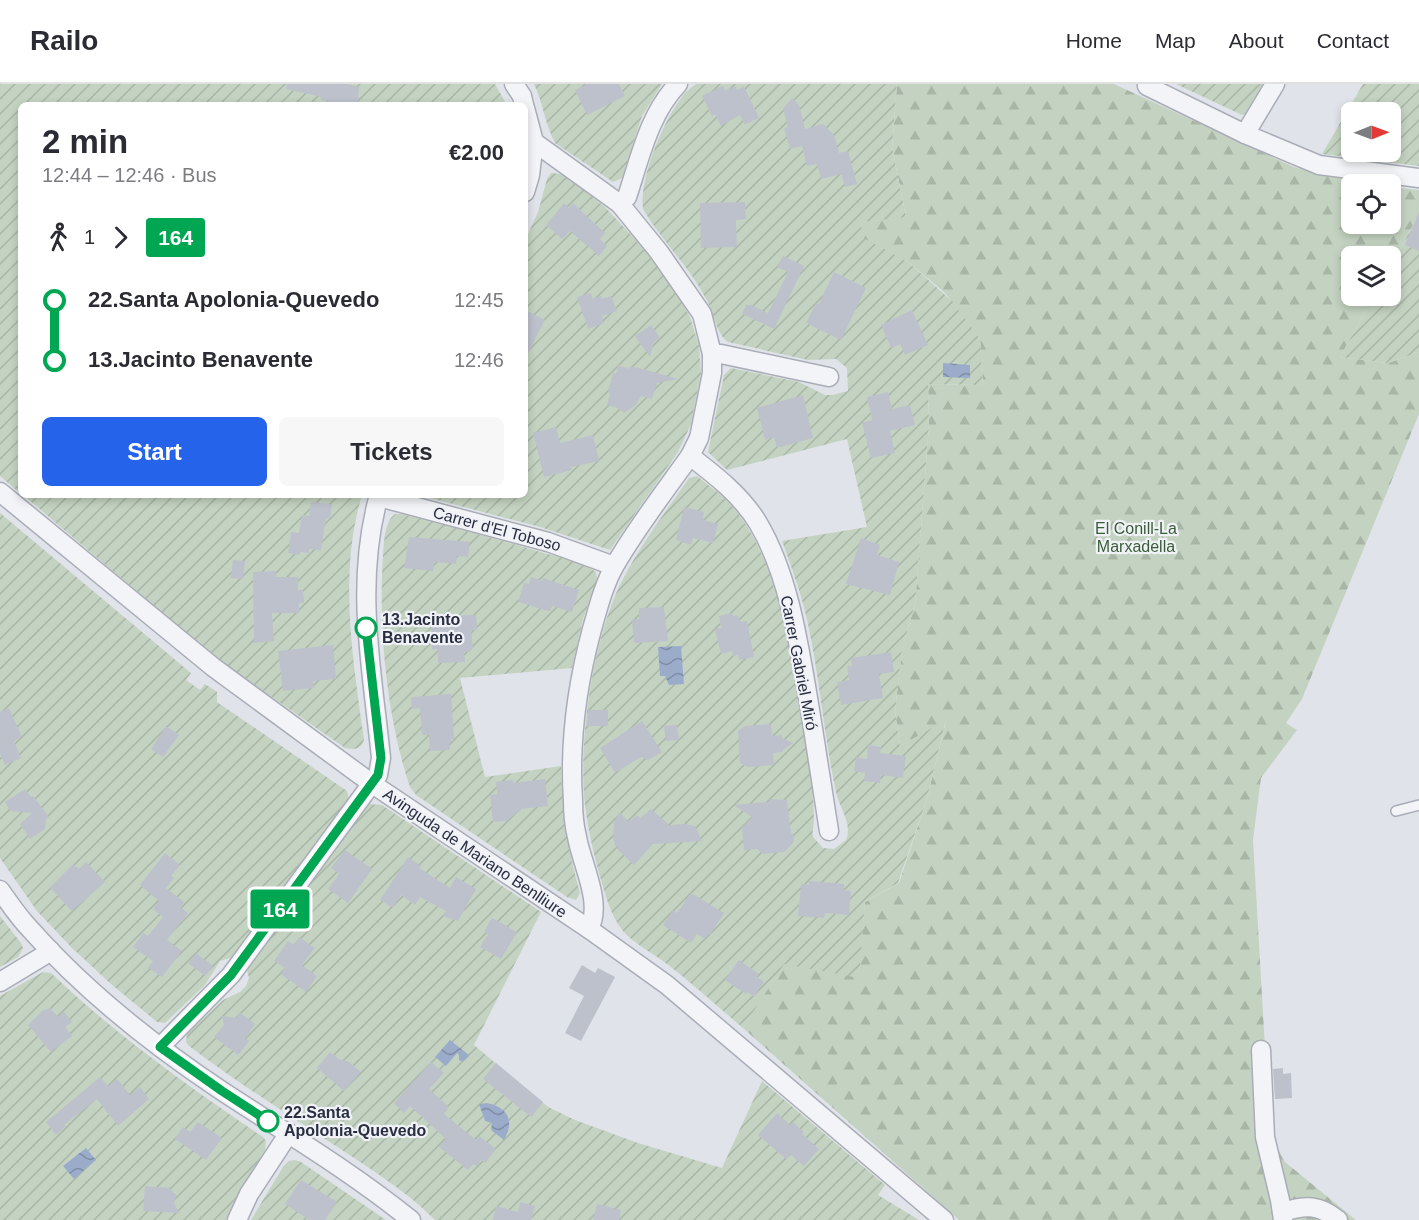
<!DOCTYPE html>
<meta charset="utf-8">
<style>
body{margin:0;font-family:Arial,sans-serif;background:#f7f7f7;color:#2b2b33;height:100vh;display:flex;flex-direction:column;font-size:22px;white-space:nowrap}
*{box-sizing:border-box;margin:0}
p{font-size:20px;color:#7c7c81}
.icon{flex:none;width:33px;height:33px;fill:none;stroke:currentColor;stroke-width:2;stroke-linecap:round;stroke-linejoin:round}
.map{position:relative;flex:1;overflow:hidden}
.sheet{position:absolute;left:18px;top:18px;width:510px;height:396px;display:flex;flex-direction:column;background:#fff;border-radius:9px;box-shadow:0 3px 9px #0003}
.sheet>*{flex:none}
.badge{padding:0 12px;border-radius:4px;font-size:21px;line-height:39px}
.needle{width:39px;rotate:89deg}
.fabs{position:absolute;left:1341px;top:18px;display:grid;gap:12px}
.fabs a{display:grid;place-items:center;width:60px;height:60px;border-radius:9px;background:#fff;box-shadow:0 3px 9px #0003;font-size:30px}
.map>.badge{position:absolute;translate:-50% -50%;box-shadow:0 0 0 3px #fff}
.legs{display:flex;align-items:center;gap:9px;height:66px;padding:0 24px;font-size:20px}
.legs p{margin-inline-start:auto}
.overview{display:flex;align-items:center;justify-content:space-between;height:102px;padding:0 24px}
h1{font-size:33px;font-weight:700;line-height:45px}
.button{display:flex;gap:12px;margin-top:auto;padding:12px 24px}
.button a{flex:1;height:69px;border-radius:9px;background:#2563eb;color:#fff;font-size:24px;font-weight:700;line-height:69px;text-align:center}
.button a+a{background:#f7f7f7;color:#2b2b33}
ul{padding:0 24px;list-style:none}
li{display:flex;align-items:center;gap:21px;height:60px;font-size:22px}
li i{display:grid;place-items:center;width:9px;height:100%;margin:0 8px;background:currentColor}
li i::after{content:'';width:15px;height:15px;margin:-8px;border:4px solid;border-radius:50%;background:#fff}
li p{margin-inline-start:auto}
li:first-child i{background:linear-gradient(#0000 50%,currentColor 0)}
li:last-child i{background:linear-gradient(currentColor 50%,#0000 0)}
header{display:flex;align-items:center;gap:36px;box-sizing:border-box;height:84px;padding:0 30px;background:#fff;border-bottom:2px solid #e1e1e2}
header strong{font-size:28px}
nav{display:flex;gap:33px;margin-inline-start:auto;font-size:21px}
.map>svg:first-child{display:block}
.forest{fill:url(#forest-firs)}
.garden{fill:url(#garden-furrows);fill-rule:evenodd}
.water{fill:url(#water-waves)}
.building{fill:#bdc1cc}
.lines{fill:none;stroke-linecap:round;stroke-linejoin:round}
.service-casing{stroke:#a9adb7;stroke-width:12}
.minor-casing{stroke:#a9adb7;stroke-width:21}
.service{stroke:#f3f4f7;stroke-width:9}
.minor{stroke:#f3f4f7;stroke-width:18}
.line-1-casing{stroke:#fff;stroke-width:14}
.line-1{stroke:#00a651;stroke-width:9}
.stop-1-dot{fill:#fff;stroke:#00a651;stroke-width:3}
.labels{text-anchor:middle;dominant-baseline:central;stroke-width:4.5;stroke-linejoin:round;paint-order:stroke}
.park-label{font-size:16px;fill:#395d36;stroke:#f0f2f7}
.street-label{font-size:16px;fill:#292f41;stroke:#f0f2f7}
.stop-label{font-size:16px;font-weight:bold;fill:#292f41;stroke:#f0f2f7;text-anchor:start}
</style>
<header>
<strong>Railo</strong>
<nav><a>Home</a><a>Map</a><a>About</a><a>Contact</a></nav>
</header>
<div class="map">
<svg width="1419" height="1136" viewBox="0 0 1419 1136">
<defs>
<pattern id="forest-firs" width="22" height="20" patternUnits="userSpaceOnUse" patternTransform="scale(1.5)"><rect width="22" height="20" fill="#c4d3c1"/><path d="M5 1l3.5 6h-7zM16 11l3.5 6h-7z" fill="#a8b5a7"/></pattern>
<pattern id="garden-furrows" width="10" height="10" patternUnits="userSpaceOnUse" patternTransform="scale(1.5)"><rect width="10" height="10" fill="#c4d3c1"/><path d="M-1 1l2-2M0 10L10 0M9 11l2-2" fill="none" stroke="#a8b5a7"/></pattern>
<pattern id="water-waves" width="16" height="10" patternUnits="userSpaceOnUse" patternTransform="scale(1.5)"><rect width="16" height="10" fill="#9bacca"/><path d="M0 5q4-4 8 0t8 0" fill="none" stroke="#7e8ca6"/></pattern>
</defs>
<rect width="100%" height="100%" fill="#e0e3e9"/>
<polygon class="forest" points="897,0 1114,0 1294,83 1365,100 1352,100 1352,140 1390,140 1391,103 1419,106 1419,130 1391,182 1390,172 1352,172 1352,212 1374,212 1340,273 1388,279 1419,268 1419,330 1302,615 1286,639 1297,646 1261,694 1253,756 1270,1050 1285,1078 1356,1136 959,1136 743,944 783,879 858,893 865,818 899,799 926,718 946,637 900,662 895,628 902,565 915,520 929,341 928,300 983,301 980,255 945,209 908,178 859,153 862,138 906,132 892,63"/>
<g class="garden">
<polygon points="0,0 495,0 507,21 21,21 21,410 0,392"/>
<path d="M534 0H662L642 32 622 94 613 98 555 59C545 40 543 19 534 0Z"/>
<path d="M696 0H897L892 63 906 133 862 138 860 152 908 178 952 217 980 255 983 301 928 300 929 341 915 520 902 565 895 628 900 662 946 636 926 718 898 799 865 818 859 894 784 880 743 944C718 923 693 900 667 880 653 869 634 860 623 847 610 831 605 809 599 789 593 767 588 745 585 722 578 660 592 562 618 505 637 465 664 430 689 394L697 392C712 404 729 416 740 432 780 486 790 570 801 635 807 667 814 702 814 735 814 741 812 746 813 753L823 764 834 765 846 756C853 739 839 724 836 708 824 652 820 596 808 540 802 512 792 484 782 457L867 443 847 355 727 386 708 368 724 291 731 284 799 298 825 311H832L848 307 847 284 836 275 808 276 728 258C716 250 713 226 705 213 688 181 661 156 643 125 639 95 663 37 682 13 685 8 691 4 696 0Z"/>
<polygon points="1176,0 1263,0 1246,29 1242,31"/>
<path d="M1363 0H1419V82L1322 70ZM1390 28V68H1352V28Z"/>
<polygon points="551,89 561,90 576,100 605,123 634,154 657,182 682,218 690,233 699,262 701,289 691,340 678,368 610,466 540,443 418,411 525,411 525,157 538,128 547,95"/>
<polygon points="1419,130 1419,268 1388,279 1340,273 1374,212 1390,212 1391,182"/>
<path d="M23 411H362C338 490 353 576 364 656 361 666 353 666 345 664L229 583 179 543Z"/>
<polygon points="0,429 191,589 186,596 200,606 205,600 217,608 217,618 347,707 349,715 235,874 230,874 220,877 205,901 165,939 157,938 111,900 71,863 37,827 0,774"/>
<path d="M395 430H402C449 442 497 455 544 469 561 474 582 477 596 488L597 495 583 535 572 584 460 594 485 693 561 682C562 726 568 767 580 809L576 816 567 813 416 711 410 703C387 636 378 544 383 473 384 460 384 438 395 430Z"/>
<path d="M370 720 382 721 541 828 474 961 548 1023 575 1036 638 1059 722 1084 762 997 885 1101 878 1111 919 1136H435C403 1104 363 1080 325 1055 279 1025 233 995 189 962L186 958 187 950 223 916 240 908 246 902 249 894 246 882 364 724Z"/>
<polygon points="0,832 21,859 23,864 18,873 0,883"/>
<path d="M43 888 51 889C116 951 189 1003 263 1053L266 1057 265 1066 234 1117 226 1136H0V912Z"/>
<polygon points="295,1076 301,1078 386,1136 251,1136 283,1083 289,1077"/>
</g>
<g class="water">
<polygon points="943,279 970,281 970,294 943,293"/>
<polygon points="681,562 684,600 669,601 665,592 660,592 658,563"/>
<path d="M450 956 469 971C466 975 463 979 459 976V971L457 969 446 982 435 973Z"/>
<path d="M487 1019C508 1023 515 1037 504 1056L491 1046 492 1039 485 1037 479 1020Z"/>
<polygon points="86,1064 96,1076 74,1095 63,1082"/>
</g>
<g class="building">
<polygon points="287,0 347,0 359,3 358,21 327,21 328,17 321,16 321,13 286,5"/>
<polygon points="587,0 619,0 625,12 587,31 575,6"/>
<polygon points="723,2 725,7 735,2 737,6 744,3 759,34 745,41 740,31 721,42 715,30 712,32 702,12"/>
<polygon points="792,14 799,21 805,45 823,40 834,51 839,69 848,67 857,100 845,103 841,90 821,95 817,80 807,82 802,62 790,65 784,44 788,43 783,25"/>
<polygon points="745,118 746,135 736,136 737,163 701,164 700,119"/>
<polygon points="564,119 569,124 573,119 605,149 600,155 607,162 599,172 570,147 562,155 546,141"/>
<polygon points="1419,128 1419,167 1405,161"/>
<polygon points="783,172 804,182 774,245 742,230 746,221 751,221 768,229 788,188 777,183"/>
<polygon points="834,188 866,204 841,256 806,239 816,219 819,220"/>
<polygon points="591,209 593,215 601,212 602,215 611,212 617,227 602,232 604,239 588,245 577,213"/>
<polygon points="525,226 545,236 525,276"/>
<polygon points="912,226 928,261 905,271 900,260 891,264 881,241"/>
<polygon points="651,241 660,254 654,258 650,273 635,252"/>
<polygon points="618,281 629,285 630,282 639,284 678,295 657,299 652,315 641,312 636,321 624,329 618,324 607,321 610,309 608,308 613,289 616,290"/>
<polygon points="888,308 892,325 910,321 915,341 890,347 895,369 871,374 862,339 872,336 867,313"/>
<polygon points="803,311 813,354 777,364 774,353 765,356 757,324"/>
<polygon points="556,343 560,359 593,351 599,377 571,383 572,386 544,393 533,349"/>
<polygon points="311,418 332,420 330,435 326,434 321,466 309,465 309,469 300,468 300,471 288,469 291,448 299,449 302,431 309,432"/>
<polygon points="684,423 704,428 703,436 718,440 713,459 693,454 691,461 676,456"/>
<polygon points="409,453 470,458 468,473 457,472 456,480 434,478 433,487 404,484"/>
<polygon points="861,454 880,461 877,471 899,478 890,511 846,500"/>
<polygon points="233,476 245,477 243,495 231,494"/>
<polygon points="276,487 276,493 298,493 298,506 303,506 304,519 299,519 299,529 272,529 274,557 254,559 253,488"/>
<polygon points="531,493 542,497 543,494 579,506 572,528 552,522 550,527 548,527 518,518 524,499 529,500"/>
<polygon points="664,523 668,557 634,559 632,536 639,535 639,524"/>
<polygon points="732,529 733,532 737,531 741,538 747,537 754,573 739,576 738,571 733,572 732,567 721,570 715,545 721,544 719,532"/>
<polygon points="476,531 477,546 471,546 473,564 469,568 464,568 465,578 438,579 438,565 432,565 431,532"/>
<polygon points="333,561 336,595 313,597 313,604 283,607 278,567"/>
<polygon points="891,568 894,588 879,590 883,614 841,621 837,598 849,596 847,582 852,582 851,574"/>
<polygon points="451,610 454,655 451,655 451,659 449,659 450,666 430,667 429,651 422,651 420,624 412,625 411,613"/>
<polygon points="9,624 22,653 14,657 21,674 5,681 0,670 0,628"/>
<polygon points="588,626 608,626 608,642 587,642"/>
<polygon points="642,637 662,668 648,676 641,673 615,689 600,664"/>
<polygon points="771,640 772,652 782,651 782,654 793,659 783,666 783,668 773,669 774,681 748,683 740,679 738,647 745,642"/>
<polygon points="677,641 679,656 666,657 664,642"/>
<polygon points="166,642 179,651 163,673 151,665"/>
<polygon points="868,661 881,663 880,669 906,672 903,694 881,691 880,699 864,697 865,689 854,687 856,673 867,675"/>
<polygon points="545,695 548,722 521,725 507,737 493,738 490,711 497,710 496,698 513,696 513,699"/>
<polygon points="25,705 31,713 33,712 49,733 46,736 45,745 30,755 20,740 32,729 10,727 5,718"/>
<polygon points="770,715 787,716 791,749 793,750 794,758 784,768 763,770 757,765 744,766 742,743 752,733 734,721 768,718"/>
<polygon points="651,725 669,741 685,740 695,742 702,757 653,760 634,781 619,767 615,761 613,754 614,739 619,728 629,738 637,731 640,734"/>
<polygon points="345,766 372,785 348,819 328,805 339,790 331,784"/>
<polygon points="165,769 180,781 171,792 174,794 166,804 184,818 180,823 188,829 167,856 182,867 162,893 148,884 153,877 133,863 143,849 148,852 163,833 153,825 159,817 140,801"/>
<polygon points="408,773 421,782 419,784 450,804 456,793 476,805 458,837 443,832 446,827 420,813 415,821 401,811 393,824 380,816"/>
<polygon points="86,778 105,798 72,827 50,804 73,780 79,785"/>
<polygon points="809,797 844,800 844,806 851,807 849,831 825,829 824,834 798,832 801,800 809,801"/>
<polygon points="691,809 724,829 710,851 708,850 705,855 697,850 691,859 663,841 673,826 677,829"/>
<polygon points="492,834 517,848 501,875 480,863 488,850 484,848"/>
<polygon points="299,853 315,864 302,881 317,892 306,908 281,890 285,884 274,877 288,857 294,861"/>
<polygon points="196,869 213,882 205,892 188,879"/>
<polygon points="739,876 759,890 757,893 764,898 754,913 747,908 746,910 725,896"/>
<polygon points="582,881 595,889 598,884 615,893 581,957 565,949 584,912 569,904"/>
<polygon points="50,924 58,933 64,928 72,938 65,943 72,952 51,968 28,941 42,927"/>
<polygon points="240,929 255,940 245,954 249,957 238,971 214,953 224,941 222,932 236,934"/>
<polygon points="330,968 339,975 349,978 361,988 344,1007 317,984"/>
<polygon points="431,978 444,989 429,1005 449,1023 444,1030 476,1056 479,1052 496,1065 485,1079 481,1076 477,1082 473,1080 468,1086 439,1063 446,1055 410,1022 404,1029 394,1019"/>
<polygon points="496,979 543,1018 531,1033 483,995"/>
<polygon points="1283,984 1283,990 1291,989 1292,1014 1275,1015 1273,985"/>
<polygon points="100,993 108,1002 117,995 130,1011 140,1003 149,1015 118,1042 97,1015 64,1041 66,1042 56,1051 46,1038"/>
<polygon points="777,1029 790,1041 793,1038 804,1048 802,1050 819,1065 804,1082 790,1070 786,1075 758,1051"/>
<polygon points="198,1038 222,1054 206,1076 175,1055 183,1043 190,1048"/>
<polygon points="301,1096 337,1118 325,1136 309,1136 285,1120"/>
<polygon points="145,1102 169,1104 176,1111 174,1119 179,1129 143,1127"/>
<polygon points="520,1118 535,1122 531,1136 493,1136 496,1122 518,1128"/>
<polygon points="597,1120 621,1126 619,1136 593,1136"/>
</g>
<g class="lines">
<defs>
<polyline id="service" points="1396,727 1419,721"/>
<g id="minor">
<polyline points="514,0 522,12 524,21"/>
<polyline points="1148,0 1147,2 1245,50 1319,81 1419,94"/>
<path d="M525 24 534 58 620 120 659 168 702 230 712 270V289L699 354 690 372C665 407 637 443 615 481 604 500 598 524 592 545 577 601 569 658 573 716 573 728 574 741 577 753 582 781 603 819 589 845"/>
<polyline points="1245,50 1275,0"/>
<polyline points="525,108 530,91 534,58"/>
<path d="M620 120 627 113C640 74 649 30 678 0"/>
<polyline points="712,270 721,270 829,293"/>
<path d="M690 372C715 391 742 412 758 439 789 491 799 561 809 620 816 662 822 704 829 747"/>
<polyline points="0,408 213,583 371,699 589,845 667,901 944,1136"/>
<polyline points="379,413 548,458 614,482"/>
<path d="M0 806C10 820 19 834 31 846 86 908 153 961 222 1007 286 1049 352 1088 411 1136"/>
<polyline points="0,898 43,872 50,866"/>
<path d="M160 963 231 891 378 691 381 674C372 584 354 501 379 411"/>
<polyline points="1261,966 1265,1053 1280,1116 1283,1136"/>
<path d="M1282 1128C1305 1121 1319 1120 1338 1136"/>
<polyline points="237,1136 249,1110 289,1049"/>
</g>
</defs>
<use href="#service" class="service-casing"/>
<use href="#minor" class="minor-casing"/>
<use href="#service" class="service"/>
<use href="#minor" class="minor"/>
</g>
<g class="lines">
<defs>
<polyline id="line-1" points="268,1037 222,1007 160,963 231,891 378,691 381,674 366,544"/>
</defs>
<use href="#line-1" class="line-1-casing"/>
<use href="#line-1" class="line-1"/>
</g>
<g class="stop-1-dot">
<circle cx="366" cy="544" r="10"/>
<circle cx="268" cy="1037" r="10"/>
</g>
<g class="labels">
<g class="park-label">
<text x="1136" y="444">El Conill-La<tspan x="1136" dy="18">Marxadella</tspan></text>
</g>
<g class="street-label">
<text transform="translate(497 445) rotate(15)">Carrer d'El Toboso</text>
<text transform="translate(799 579) rotate(79)">Carrer Gabriel Miró</text>
<text transform="translate(475 769) rotate(34)">Avinguda de Mariano Benlliure</text>
</g>
<g class="stop-label">
<text x="382" y="535">13.Jacinto<tspan x="382" dy="18">Benavente</tspan></text>
<text x="284" y="1028">22.Santa<tspan x="284" dy="18">Apolonia-Quevedo</tspan></text>
</g>
</g>
</svg>
<div class="fabs">
<a><svg class="needle" viewBox="-14 -14 28 28"><path d="M0-13l5 13h-10z" fill="#e53935"/><path d="M0 13l5-13h-10z" fill="#7c7c81"/></svg></a>
<a><svg class="icon" aria-label="locate" viewBox="0 0 24 24"><circle cx="12" cy="12" r="6"/><path d="M12 2v4M12 18v4M2 12h4M18 12h4"/></svg></a>
<a><svg class="icon" aria-label="layers" viewBox="0 0 24 24"><path d="M12 4l9 5-9 5-9-5zM3 14l9 5 9-5"/></svg></a>
</div>
<b class="badge" style="left:280px;top:825px;background:#00a651;color:#fff">164</b>
<section class="sheet">
<div class="overview"><div><h1>2 min</h1><p>12:44 – 12:46 · Bus</p></div><b>€2.00</b></div>
<div class="legs"><svg class="icon" aria-label="walk" viewBox="0 0 24 24"><circle cx="13" cy="4" r="2"/><path d="M13 8l-2 6 4 7M11 14l-3 7M7 12l3-4h3l4 4"/></svg>1<svg class="icon" aria-label="forward" viewBox="0 0 24 24"><path d="M9 5l7 7-7 7"/></svg><b class="badge" style="background:#00a651;color:#fff">164</b></div>
<ul>
<li><i style="color:#00a651"></i><b>22.Santa Apolonia-Quevedo</b><p>12:45</p></li>
<li><i style="color:#00a651"></i><b>13.Jacinto Benavente</b><p>12:46</p></li>
</ul>
<div class="button"><a>Start</a><a>Tickets</a></div>
</section>
</div>
